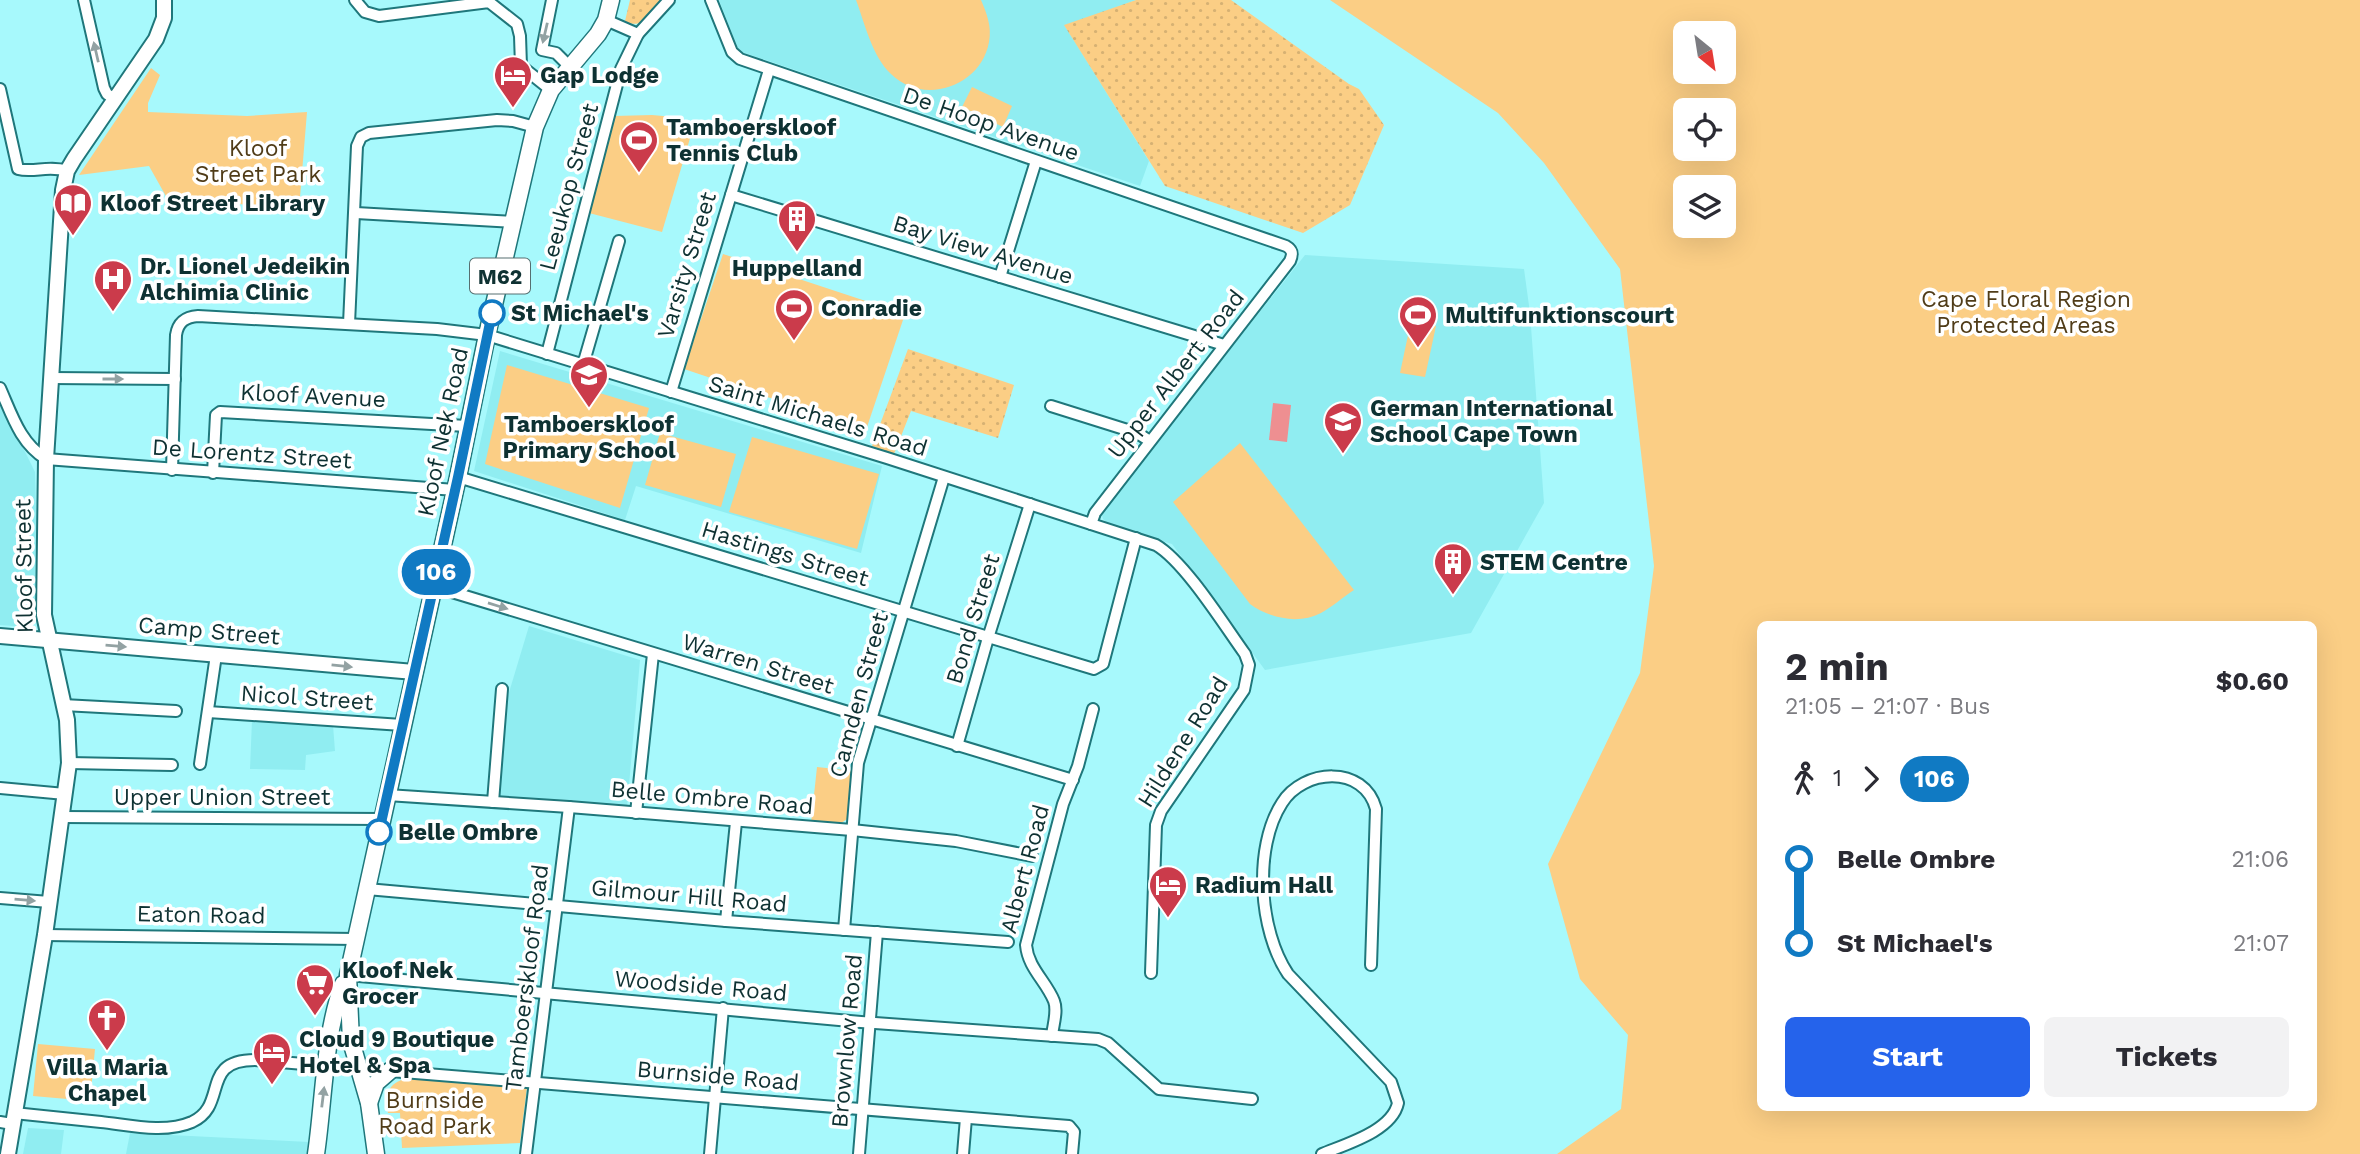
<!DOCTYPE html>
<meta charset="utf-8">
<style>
body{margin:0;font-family:"Work Sans",sans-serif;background:#f2f2f3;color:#2b2b33;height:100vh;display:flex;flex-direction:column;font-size:26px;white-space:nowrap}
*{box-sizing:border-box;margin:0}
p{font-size:23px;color:#7c7c81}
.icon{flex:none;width:38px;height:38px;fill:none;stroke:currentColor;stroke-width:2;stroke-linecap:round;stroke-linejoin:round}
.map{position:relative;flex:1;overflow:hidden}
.details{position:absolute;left:1757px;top:621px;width:560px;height:490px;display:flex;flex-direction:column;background:#fff;border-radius:10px;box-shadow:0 7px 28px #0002}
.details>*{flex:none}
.badge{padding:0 14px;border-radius:23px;font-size:24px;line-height:46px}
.needle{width:46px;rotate:150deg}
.buttons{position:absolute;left:1673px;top:21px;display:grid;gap:14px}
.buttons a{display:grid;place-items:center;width:63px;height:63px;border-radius:10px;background:#fff;box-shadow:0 7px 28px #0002;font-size:35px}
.map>.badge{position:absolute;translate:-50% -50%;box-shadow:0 0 0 4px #fff}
.legs{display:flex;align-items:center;gap:10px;height:77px;padding:0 28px;font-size:23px}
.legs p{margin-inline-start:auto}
.overview{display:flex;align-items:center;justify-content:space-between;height:119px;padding:0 28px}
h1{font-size:38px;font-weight:700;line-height:52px}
.button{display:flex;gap:14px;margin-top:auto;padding:14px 28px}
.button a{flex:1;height:80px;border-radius:10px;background:#2563eb;color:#fff;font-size:28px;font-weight:700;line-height:80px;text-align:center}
.button a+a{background:#f2f2f3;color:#2b2b33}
ul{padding:0 28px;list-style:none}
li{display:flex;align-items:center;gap:24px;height:84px;font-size:26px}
li i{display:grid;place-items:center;width:10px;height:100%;margin:0 9px;background:currentColor}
li i::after{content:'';width:18px;height:18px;margin:-9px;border:5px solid;border-radius:50%;background:#fff}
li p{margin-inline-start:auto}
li:first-child i{background:linear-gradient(#0000 50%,currentColor 0)}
li:last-child i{background:linear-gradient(currentColor 50%,#0000 0)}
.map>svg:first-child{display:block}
.built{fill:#90edf1}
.grass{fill:url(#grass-dots)}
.green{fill:#fbce85;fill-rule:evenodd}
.water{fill:#ee8f91}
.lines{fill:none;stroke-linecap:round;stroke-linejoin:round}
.street-casing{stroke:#1f777b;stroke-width:14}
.secondary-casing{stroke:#1f777b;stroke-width:18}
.primary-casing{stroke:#1f777b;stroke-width:19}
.street{stroke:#fff;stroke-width:10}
.secondary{stroke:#fff;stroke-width:14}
.primary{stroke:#fff;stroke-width:16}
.oneway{fill:#93a2a3}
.line-1-casing{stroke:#fff;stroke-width:16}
.line-1{stroke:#107ac3;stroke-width:10}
.stop-1-dot{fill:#fff;stroke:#107ac3;stroke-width:3.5}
.labels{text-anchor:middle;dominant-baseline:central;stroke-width:7;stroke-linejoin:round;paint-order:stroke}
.shield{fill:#fff;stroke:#566f70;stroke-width:2}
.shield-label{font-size:21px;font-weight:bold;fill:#0e3132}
.poi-label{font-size:23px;font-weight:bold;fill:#0e3132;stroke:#fff;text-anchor:start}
.street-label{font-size:23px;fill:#0e3132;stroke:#fff}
.park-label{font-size:23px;fill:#503c18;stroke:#fff}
.stop-label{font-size:23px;font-weight:bold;fill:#0e3132;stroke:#fff;text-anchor:start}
</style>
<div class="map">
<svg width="2360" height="1154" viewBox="0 0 2360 1154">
<defs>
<pattern id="grass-dots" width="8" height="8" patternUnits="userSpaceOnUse" patternTransform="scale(1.75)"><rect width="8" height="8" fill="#fbce85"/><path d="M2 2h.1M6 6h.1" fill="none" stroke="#d6b173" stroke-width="1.8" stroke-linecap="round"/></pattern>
</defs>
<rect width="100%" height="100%" fill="#a7f9fc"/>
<g class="built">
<polygon points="719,0 1136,0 1065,26 1149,161 1140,186 742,52 738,49"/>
<polygon points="1305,255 1524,269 1530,313 1544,503 1471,633 1265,670 1172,544 1109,525 1103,519 1102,515 1106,506"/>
<polygon points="500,351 882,466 861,553 636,486 625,520 474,471"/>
<polygon points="0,401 35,472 39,618 26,627 0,625"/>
<polygon points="529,626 640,660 627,808 499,798 507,699"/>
<polygon points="252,720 333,725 335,751 306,755 305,770 250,769"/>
<polygon points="28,1128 64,1130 61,1154 23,1154"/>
<polygon points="130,1133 309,1142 307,1154 126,1154"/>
</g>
<g class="grass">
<path d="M630 0H663C652 12 642 31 625 21Z"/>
<polygon points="1136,0 1231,0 1349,84 1359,89 1384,125 1350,205 1303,233 1165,186 1064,25"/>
<polygon points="908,349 1014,385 998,438 911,411 894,454 872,446"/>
</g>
<g class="green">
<path d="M856 0H981C987 14 992 27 989 42 981 87 923 106 891 74 872 56 865 24 856 0Z"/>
<path d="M1330 0H2360V1154H1557L1621 1109 1628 1035 1580 979 1548 864 1640 673 1654 566 1620 269 1544 163 1498 113ZM1685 33H1724V72H1685ZM1685 110H1724V149H1685ZM1685 187H1724V226H1685ZM1760 625H2314V1108H1760Z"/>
<polygon points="151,68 160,75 148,103 148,112 247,116 307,112 299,209 167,198 149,166 79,175"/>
<polygon points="972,87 1012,106 1003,127 962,107"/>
<polygon points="652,115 674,117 691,135 662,232 589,213 614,116"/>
<polygon points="723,254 905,314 866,430 684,369"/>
<polygon points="1411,321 1436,326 1425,377 1400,373"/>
<polygon points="507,365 649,408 620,508 485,464"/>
<polygon points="660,433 736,454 721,507 645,485"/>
<polygon points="752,437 879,474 857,549 729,512"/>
<path d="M1240 443 1354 590C1343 597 1332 607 1321 613 1298 625 1269 618 1250 604L1173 502Z"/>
<path d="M817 767 854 771 848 818C838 828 824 824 811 823Z"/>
<polygon points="38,1044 95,1049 90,1101 33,1096"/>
<path d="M411 1077 527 1087 520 1143 402 1148 400 1113H388C384 1092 389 1082 411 1077Z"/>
</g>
<polygon class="water" points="1273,403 1291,405 1287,442 1269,440"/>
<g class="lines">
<defs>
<g id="street">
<polyline points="84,0 104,88 107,94 116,100"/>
<polyline points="355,0 365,12 379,16 489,2 517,24 520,36 521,66 551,90"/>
<polyline points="552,0 542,50 556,53 571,68"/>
<path d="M711 0 732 52 740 59 1286 246C1293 250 1293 254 1290 261L1095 513 1091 524"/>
<polyline points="606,20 638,34 669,0"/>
<path d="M0 89 18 169C34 173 48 165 67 171"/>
<polyline points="731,195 1224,345"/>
<polyline points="356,213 513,222"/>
<polyline points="1000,277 1036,161"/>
<polyline points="349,324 357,146 361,137 369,133 497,120 513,121 535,127"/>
<polyline points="547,354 621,69 638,34"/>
<polyline points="583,365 619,241"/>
<polyline points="51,378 175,379"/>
<path d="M0 388C12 415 20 443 46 459L455 490"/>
<polyline points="671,392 769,70"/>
<polyline points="1051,406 1137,433 1150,441"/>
<path d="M172 470 176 335C178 322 185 317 198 316L437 329 487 335 887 458 1156 545C1185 562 1224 625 1245 654L1249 665 1244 690 1161 811 1156 825 1151 973"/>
<polyline points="213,473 216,415 220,412 467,426"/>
<polyline points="458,477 1094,669 1103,664 1136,538"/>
<polyline points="432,586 1073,780"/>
<polyline points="63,705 176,711"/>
<polyline points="208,712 402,725"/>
<polyline points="957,746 988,638 1030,504"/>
<polyline points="69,763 172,765"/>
<polyline points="200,764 216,655"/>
<polyline points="0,788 65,794"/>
<polyline points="387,795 569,807 852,830 956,841 1032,856"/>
<polyline points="493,802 502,689"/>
<polyline points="636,813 653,654"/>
<polyline points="63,817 382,819"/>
<polyline points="367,889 726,921 1008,942"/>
<polyline points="0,898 49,902"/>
<polyline points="726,921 736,822"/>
<polyline points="844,930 858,763 944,477"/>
<polyline points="45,935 356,939"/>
<polyline points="348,975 861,1022 1098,1039 1108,1043 1159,1089 1252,1099"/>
<path d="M1052 1036C1053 1025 1058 1011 1054 1001 1046 981 1028 968 1026 945L1063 804 1078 766 1093 709"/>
<path d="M14 1113C43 1116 72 1119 101 1122 129 1125 164 1134 192 1122 229 1105 199 1060 255 1060L1069 1126 1074 1132 1072 1154"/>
<polyline points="0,1122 12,1124"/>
<polyline points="526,1154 569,807"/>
<polyline points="710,1154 723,1008"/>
<polyline points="859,1154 877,932"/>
<polyline points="963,1154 966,1118"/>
<path d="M1322 1154C1346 1144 1392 1131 1398 1103L1391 1082 1288 974C1259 931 1253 848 1282 803 1303 769 1364 764 1376 809L1371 965"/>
</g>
<g id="secondary">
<polyline points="0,636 414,672"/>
<polyline points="8,1154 45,935 69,763 67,720 44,615 46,459 63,190 67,171 74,159 156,39 164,18 164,0"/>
</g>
<g id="primary">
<polyline points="369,1103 376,1083 391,1070"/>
<path d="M316 1154C324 1100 324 1035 343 984"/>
<polyline points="376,1154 369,1103 351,1041 348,975 458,477 487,335 535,127 551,90 598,34 606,20 611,0"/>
</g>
</defs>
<use href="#street" class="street-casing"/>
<use href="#secondary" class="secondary-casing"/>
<use href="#primary" class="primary-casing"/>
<use href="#street" class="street"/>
<use href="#secondary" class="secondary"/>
<use href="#primary" class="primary"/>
</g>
<defs><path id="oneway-solid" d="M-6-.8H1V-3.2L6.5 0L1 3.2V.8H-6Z" transform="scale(1.75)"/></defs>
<g class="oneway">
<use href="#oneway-solid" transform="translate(545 33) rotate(103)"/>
<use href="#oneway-solid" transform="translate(96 52) rotate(-103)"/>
<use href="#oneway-solid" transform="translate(113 379)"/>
<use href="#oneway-solid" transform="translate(498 606) rotate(17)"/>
<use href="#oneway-solid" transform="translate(116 646) rotate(5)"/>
<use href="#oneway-solid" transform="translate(342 666) rotate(6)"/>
<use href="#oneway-solid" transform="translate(25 900) rotate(5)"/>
<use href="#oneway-solid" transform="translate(323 1097) rotate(-83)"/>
</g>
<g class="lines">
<defs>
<polyline id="line-1" points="379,832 458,477 492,313"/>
</defs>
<use href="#line-1" class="line-1-casing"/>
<use href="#line-1" class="line-1"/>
</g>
<defs>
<symbol id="hotel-pin" viewBox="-11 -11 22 30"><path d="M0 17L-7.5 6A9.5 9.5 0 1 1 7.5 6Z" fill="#cb3b4b" stroke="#fff"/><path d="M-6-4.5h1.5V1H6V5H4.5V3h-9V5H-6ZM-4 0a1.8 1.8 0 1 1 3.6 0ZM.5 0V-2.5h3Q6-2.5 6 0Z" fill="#fff"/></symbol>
<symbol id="stadium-pin" viewBox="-11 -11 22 30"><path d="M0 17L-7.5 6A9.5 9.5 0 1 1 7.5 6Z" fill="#cb3b4b" stroke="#fff"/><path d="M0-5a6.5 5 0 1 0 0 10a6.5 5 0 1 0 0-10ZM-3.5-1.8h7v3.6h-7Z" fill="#fff"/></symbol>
<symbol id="library-pin" viewBox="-11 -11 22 30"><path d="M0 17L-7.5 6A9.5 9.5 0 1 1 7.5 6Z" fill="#cb3b4b" stroke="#fff"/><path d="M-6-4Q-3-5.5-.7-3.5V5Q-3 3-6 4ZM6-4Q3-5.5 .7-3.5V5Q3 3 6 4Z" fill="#fff"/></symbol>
<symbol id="building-pin" viewBox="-11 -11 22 30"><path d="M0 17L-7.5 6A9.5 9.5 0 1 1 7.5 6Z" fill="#cb3b4b" stroke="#fff"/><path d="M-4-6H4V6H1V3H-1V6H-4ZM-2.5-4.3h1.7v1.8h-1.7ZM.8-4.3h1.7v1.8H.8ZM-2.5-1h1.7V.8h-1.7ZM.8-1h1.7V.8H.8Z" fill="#fff"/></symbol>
<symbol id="hospital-pin" viewBox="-11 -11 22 30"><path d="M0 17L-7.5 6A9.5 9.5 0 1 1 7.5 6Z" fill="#cb3b4b" stroke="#fff"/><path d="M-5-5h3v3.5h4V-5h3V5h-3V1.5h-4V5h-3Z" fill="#fff"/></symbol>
<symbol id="school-pin" viewBox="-11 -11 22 30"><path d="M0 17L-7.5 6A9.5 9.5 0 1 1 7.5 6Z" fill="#cb3b4b" stroke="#fff"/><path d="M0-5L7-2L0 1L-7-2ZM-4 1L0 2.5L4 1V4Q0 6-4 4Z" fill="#fff"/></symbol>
<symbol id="supermarket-pin" viewBox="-11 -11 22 30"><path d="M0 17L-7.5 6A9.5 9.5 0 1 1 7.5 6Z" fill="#cb3b4b" stroke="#fff"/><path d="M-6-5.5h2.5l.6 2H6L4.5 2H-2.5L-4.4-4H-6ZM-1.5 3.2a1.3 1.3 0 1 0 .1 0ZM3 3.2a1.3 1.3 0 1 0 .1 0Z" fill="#fff"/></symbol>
<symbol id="church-pin" viewBox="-11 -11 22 30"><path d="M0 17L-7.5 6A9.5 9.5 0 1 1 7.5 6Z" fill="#cb3b4b" stroke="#fff"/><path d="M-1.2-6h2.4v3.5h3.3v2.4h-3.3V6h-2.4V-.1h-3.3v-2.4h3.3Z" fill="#fff"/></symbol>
</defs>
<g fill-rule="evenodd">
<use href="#hotel-pin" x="491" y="53" width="44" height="60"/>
<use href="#stadium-pin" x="617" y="118" width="44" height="60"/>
<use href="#library-pin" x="51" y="181" width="44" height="60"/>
<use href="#building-pin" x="775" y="197" width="44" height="60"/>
<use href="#hospital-pin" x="91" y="257" width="44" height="60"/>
<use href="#stadium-pin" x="772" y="286" width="44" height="60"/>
<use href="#stadium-pin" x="1396" y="293" width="44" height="60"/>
<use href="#school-pin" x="567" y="353" width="44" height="60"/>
<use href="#school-pin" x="1321" y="399" width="44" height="60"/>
<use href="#building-pin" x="1431" y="540" width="44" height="60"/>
<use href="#hotel-pin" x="1146" y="863" width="44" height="60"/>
<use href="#supermarket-pin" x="293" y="961" width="44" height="60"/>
<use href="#church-pin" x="85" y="996" width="44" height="60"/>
<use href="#hotel-pin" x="250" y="1030" width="44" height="60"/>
</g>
<g class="stop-1-dot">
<circle cx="492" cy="313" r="12"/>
<circle cx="379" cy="832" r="12"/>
</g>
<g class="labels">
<rect class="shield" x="470" y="258.5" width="60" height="35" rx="5"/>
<g class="shield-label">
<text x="500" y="276">M62</text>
</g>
<g class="poi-label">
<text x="540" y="75">Gap Lodge</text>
<text x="666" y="127">Tamboerskloof<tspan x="666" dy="26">Tennis Club</tspan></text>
<text x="100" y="203">Kloof Street Library</text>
<text x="140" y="266">Dr. Lionel Jedeikin<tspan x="140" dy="26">Alchimia Clinic</tspan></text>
<text x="797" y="268" text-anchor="middle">Huppelland</text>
<text x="821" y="308">Conradie</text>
<text x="1445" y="315">Multifunktionscourt</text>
<text x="1370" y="408">German International<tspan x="1370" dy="26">School Cape Town</tspan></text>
<text x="589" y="424" text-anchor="middle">Tamboerskloof<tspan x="589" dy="26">Primary School</tspan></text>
<text x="1480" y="562">STEM Centre</text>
<text x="1195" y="885">Radium Hall</text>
<text x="342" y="970">Kloof Nek<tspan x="342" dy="26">Grocer</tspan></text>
<text x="299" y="1039">Cloud 9 Boutique<tspan x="299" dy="26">Hotel &amp; Spa</tspan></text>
<text x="107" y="1067" text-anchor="middle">Villa Maria<tspan x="107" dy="26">Chapel</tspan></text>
</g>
<g class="street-label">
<text transform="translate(991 124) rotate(19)">De Hoop Avenue</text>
<text transform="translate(569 187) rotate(-75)">Leeukop Street</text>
<text transform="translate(983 250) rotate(17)">Bay View Avenue</text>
<text transform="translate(687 265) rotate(-73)">Varsity Street</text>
<text transform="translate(1176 374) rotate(-52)">Upper Albert Road</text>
<text transform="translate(313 396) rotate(3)">Kloof Avenue</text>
<text transform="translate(818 416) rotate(17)">Saint Michaels Road</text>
<text transform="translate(443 432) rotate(-78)">Kloof Nek Road</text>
<text transform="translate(252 454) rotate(4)">De Lorentz Street</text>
<text transform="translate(785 554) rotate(17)">Hastings Street</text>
<text transform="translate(24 566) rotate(-91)">Kloof Street</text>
<text transform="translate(973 619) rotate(-73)">Bond Street</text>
<text transform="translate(209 631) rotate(5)">Camp Street</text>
<text transform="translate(758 664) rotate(17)">Warren Street</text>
<text transform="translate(859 695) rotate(-75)">Camden Street</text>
<text transform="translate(307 698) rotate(4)">Nicol Street</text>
<text transform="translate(1183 742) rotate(-58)">Hildene Road</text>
<text x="222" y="797">Upper Union Street</text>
<text transform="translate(712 798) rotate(5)">Belle Ombre Road</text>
<text transform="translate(1025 869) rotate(-75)">Albert Road</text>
<text transform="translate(689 896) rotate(5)">Gilmour Hill Road</text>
<text transform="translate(201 915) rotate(1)">Eaton Road</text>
<text transform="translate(527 978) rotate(-83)">Tamboerskloof Road</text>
<text transform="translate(701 986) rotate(5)">Woodside Road</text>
<text transform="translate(847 1041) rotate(-85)">Brownlow Road</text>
<text transform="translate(718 1076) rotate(5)">Burnside Road</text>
</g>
<g class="park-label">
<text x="258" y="148">Kloof<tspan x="258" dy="26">Street Park</tspan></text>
<text x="2026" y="299">Cape Floral Region<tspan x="2026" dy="26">Protected Areas</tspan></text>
<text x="435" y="1100">Burnside<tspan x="435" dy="26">Road Park</tspan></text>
</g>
<g class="stop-label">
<text x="511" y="313">St Michael's</text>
<text x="398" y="832">Belle Ombre</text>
</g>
</g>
</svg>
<div class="buttons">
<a><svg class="needle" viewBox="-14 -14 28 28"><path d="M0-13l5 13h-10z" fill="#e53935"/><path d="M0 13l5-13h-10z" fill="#7c7c81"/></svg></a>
<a><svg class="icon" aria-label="locate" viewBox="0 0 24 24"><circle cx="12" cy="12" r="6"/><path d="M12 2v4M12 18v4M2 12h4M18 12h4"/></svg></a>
<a><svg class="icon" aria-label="layers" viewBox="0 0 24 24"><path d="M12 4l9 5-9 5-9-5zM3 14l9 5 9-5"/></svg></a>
</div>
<b class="badge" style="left:436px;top:572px;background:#107ac3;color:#fff">106</b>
<section class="details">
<div class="overview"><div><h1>2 min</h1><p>21:05 – 21:07 · Bus</p></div><b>$0.60</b></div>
<div class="legs"><svg class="icon" aria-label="walk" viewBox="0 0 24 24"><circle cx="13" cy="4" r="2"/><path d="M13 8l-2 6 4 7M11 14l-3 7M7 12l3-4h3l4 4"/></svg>1<svg class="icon" aria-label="forward" viewBox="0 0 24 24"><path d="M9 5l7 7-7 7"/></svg><b class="badge" style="background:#107ac3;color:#fff">106</b></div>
<ul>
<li><i style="color:#107ac3"></i><b>Belle Ombre</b><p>21:06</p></li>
<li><i style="color:#107ac3"></i><b>St Michael's</b><p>21:07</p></li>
</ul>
<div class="button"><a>Start</a><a>Tickets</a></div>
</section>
</div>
